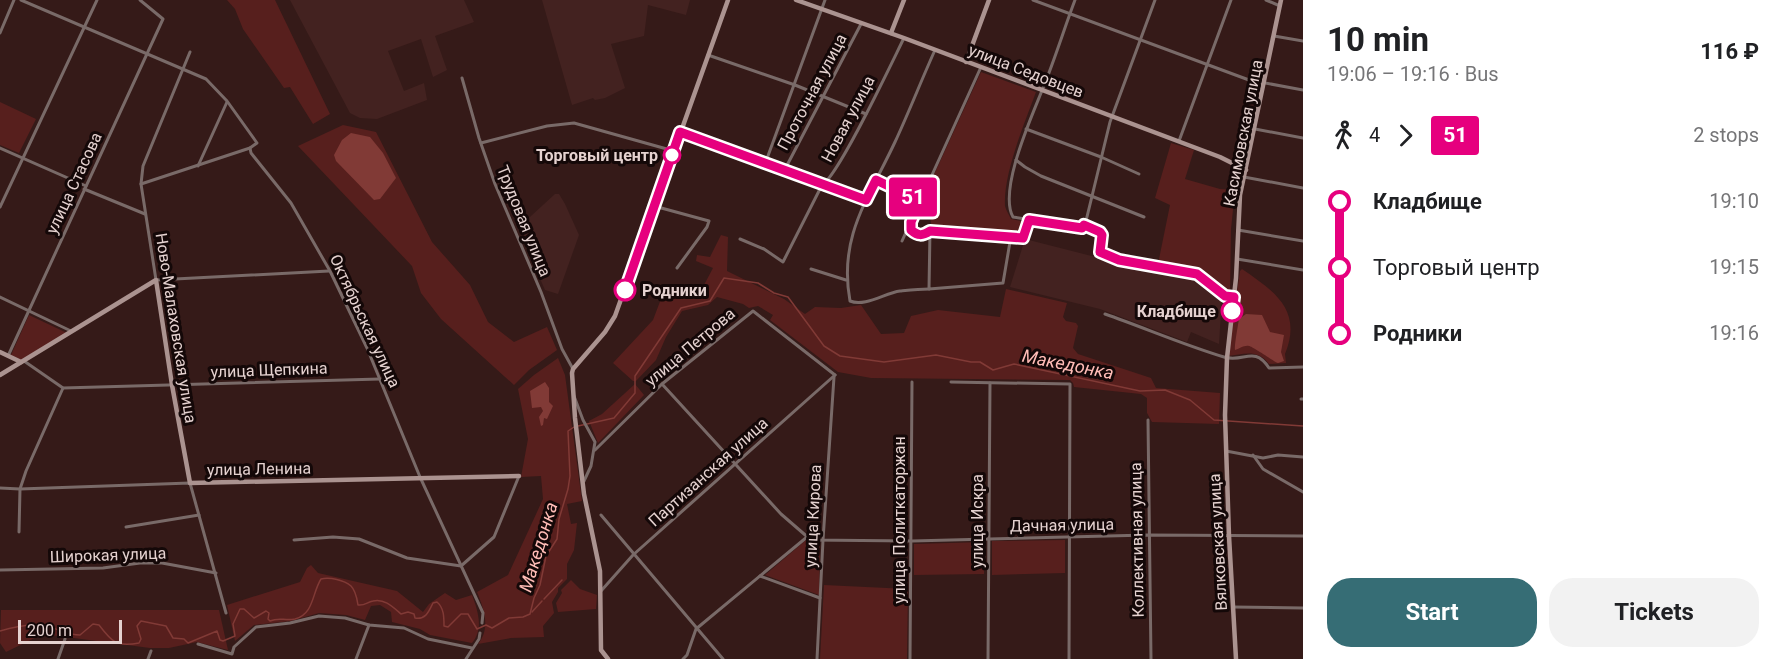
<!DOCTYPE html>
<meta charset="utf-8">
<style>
body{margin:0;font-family:Roboto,sans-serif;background:#f2f2f2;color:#202124;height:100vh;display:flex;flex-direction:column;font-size:22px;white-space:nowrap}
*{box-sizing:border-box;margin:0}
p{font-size:20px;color:#757577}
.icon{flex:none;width:33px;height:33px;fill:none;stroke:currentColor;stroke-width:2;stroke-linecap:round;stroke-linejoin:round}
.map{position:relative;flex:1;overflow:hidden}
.details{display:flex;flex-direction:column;background:#fff;width:480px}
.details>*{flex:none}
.badge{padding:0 12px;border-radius:4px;font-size:21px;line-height:39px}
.scale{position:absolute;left:18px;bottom:15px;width:104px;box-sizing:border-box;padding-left:6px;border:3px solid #e5d2d0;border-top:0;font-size:16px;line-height:21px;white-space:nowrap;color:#e5d2d0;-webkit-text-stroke:4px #140808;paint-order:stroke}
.map>.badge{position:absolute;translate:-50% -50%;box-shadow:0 0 0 3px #fff}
.legs{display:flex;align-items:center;gap:9px;height:66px;padding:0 24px;font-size:20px}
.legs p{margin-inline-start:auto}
.head{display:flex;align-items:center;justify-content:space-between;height:102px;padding:0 24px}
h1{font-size:33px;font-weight:700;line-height:45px}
.cta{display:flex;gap:12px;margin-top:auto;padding:12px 24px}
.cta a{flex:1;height:69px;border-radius:24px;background:#366d75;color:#fff;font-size:24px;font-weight:700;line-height:69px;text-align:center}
.cta a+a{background:#f2f2f2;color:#202124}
ul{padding:0 24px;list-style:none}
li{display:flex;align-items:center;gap:21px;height:66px;font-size:22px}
li i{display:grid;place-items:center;width:9px;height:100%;margin:0 8px;background:currentColor}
li i::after{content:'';width:15px;height:15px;margin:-8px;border:4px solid;border-radius:50%;background:#fff}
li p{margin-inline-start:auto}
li:first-child i{background:linear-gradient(#0000 50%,currentColor 0)}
li:last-child i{background:linear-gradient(currentColor 50%,#0000 0)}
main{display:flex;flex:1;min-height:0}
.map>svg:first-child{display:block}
.built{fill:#432220}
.green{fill:#571f1d}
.water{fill:#813a36}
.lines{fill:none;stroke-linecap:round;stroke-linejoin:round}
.stream{stroke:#813a36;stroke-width:1.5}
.street{stroke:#796a68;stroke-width:3}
.secondary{stroke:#ab9390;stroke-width:4.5}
.line-1-casing{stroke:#fff;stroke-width:14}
.line-1{stroke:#e6007e;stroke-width:9}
.stop-1-dot{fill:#fff;stroke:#e6007e;stroke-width:3}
.labels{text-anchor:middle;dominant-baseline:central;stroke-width:6;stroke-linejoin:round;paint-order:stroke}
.street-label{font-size:16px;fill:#e5d2d0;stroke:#140808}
.stop-label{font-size:16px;font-weight:bold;fill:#e5d2d0;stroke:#140808;text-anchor:end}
.water-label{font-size:18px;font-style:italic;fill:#ffbcb6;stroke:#140808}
</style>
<main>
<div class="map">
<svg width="1303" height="659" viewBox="0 0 1303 659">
<rect width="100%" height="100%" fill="#351a18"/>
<g class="built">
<polygon points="290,0 464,0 474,22 435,36 447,70 433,77 421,39 388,51 404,91 424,83 427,100 377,119 360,118 350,113"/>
<polygon points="542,0 690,0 686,15 648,5 644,36 611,44 625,88 605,98 595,100 593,98 572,105"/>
<polygon points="555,194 559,194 565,204 579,235 558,294 545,290 518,228"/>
<polygon points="1025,239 1119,263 1198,278 1222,296 1219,344 1191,332 1187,342 1100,309 1010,287"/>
</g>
<g class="green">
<polygon points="227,0 275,0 330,114 313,124 290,87 284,88 243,29 235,9"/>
<path d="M981 72 1036 92C1025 122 1003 174 1005 206 1006 210 1009 215 1011 219L1026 222 1022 235 932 229 928 206 921 203Z"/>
<polygon points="0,102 36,119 19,153 0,145"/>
<polygon points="343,125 376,132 432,242 470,285 488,322 514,342 547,327 557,350 529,370 514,385 441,319 421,293 412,266 298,146"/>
<polygon points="1171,143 1194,150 1185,179 1220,189 1235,190 1231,229 1230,293 1224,293 1198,273 1158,264 1170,205 1155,198"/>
<polygon points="721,235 728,237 727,271 784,299 805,314 815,307 841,308 861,305 881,334 904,333 911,316 938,310 1000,317 1006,289 1067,303 1063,317 1066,321 1076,323 1078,326 1073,348 1078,354 1151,378 1156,388 1220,393 1219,424 1152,422 1147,413 1147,398 1141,394 1074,387 1073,383 1070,380 871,378 838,372 770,320 773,315 758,306 749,308 743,304 717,297 708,305 682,311 666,337 656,360 636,381 633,381 613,363 653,320 664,291 704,285 713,268 696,261 697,255 710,257"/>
<path d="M1242 269C1274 291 1303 310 1285 354L1286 363 1269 364C1258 349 1244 354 1228 356L1240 271Z"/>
<polygon points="29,315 67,333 21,360 11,355"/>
<path d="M558 358 565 375 582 501 567 504 571 524 577 523 574 550 567 564V579L558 588V592L552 602 554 613 543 626 544 637 511 638 478 644C491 628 484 609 477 592L508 575 543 499 541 476 521 477 528 439 518 389 534 375Z"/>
<polygon points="635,384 644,395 598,443 589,421 602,414"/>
<polygon points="806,540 813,544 820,545 819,595 765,575"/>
<polygon points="1065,540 1065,573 992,575 992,541"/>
<polygon points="984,542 984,574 914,575 914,544"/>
<path d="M311 565 318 573 397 591 423 612 429 604 445 593 456 600 472 595C478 611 484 629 472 643L430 635 420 629 392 622 391 612 380 605 371 606 365 620 346 615 319 613 291 621 254 625 235 641 227 605 300 582 307 568Z"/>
<polygon points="571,580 580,589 597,595 596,609 558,612 556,603 562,593 561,590"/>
<polygon points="824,585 908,589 907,659 820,659"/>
<polygon points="1,610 219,610 228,650 197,642 169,648 150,648 43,634 6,652 0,643"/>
</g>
<g class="water">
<polygon points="351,133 370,137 383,153 396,178 380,199 374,200 336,161 334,155 342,140"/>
<path d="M1246 314 1262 315 1270 332 1284 335 1281 352 1284 361 1278 363C1273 361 1252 346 1249 346 1244 345 1239 349 1235 350 1234 347 1238 325 1239 319Z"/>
<polygon points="545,382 549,388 549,402 553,406 547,419 544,418 543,425 541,426 539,417 543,411 541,407 532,408 530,391"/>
</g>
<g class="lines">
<g class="stream">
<polyline points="578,426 614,418 635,393 635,376 681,308 710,301 724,278 758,283 774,293 788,297 824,346 840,356 884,362 936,355 971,362 980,362 993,370 1014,364 1140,391 1165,390 1190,400 1214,420 1303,426"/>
<polyline points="544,599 562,580"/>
<polyline points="532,612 542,601"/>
<path d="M0 631C13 627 30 624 43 626 56 627 66 635 80 635L93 624 99 625C112 642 116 647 139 643L141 639 137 626 141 621 166 626 173 638 184 639 188 643 217 631 220 640 223 641 235 636 233 624 240 609H244L254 618 266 611 269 613 268 619 270 621C279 617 285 621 295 619 314 614 312 593 321 579 330 577 344 580 351 586 356 591 357 599 358 605 365 606 367 602 373 601 384 598 393 607 401 614L408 612 414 614 415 618C426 620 429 611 433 603L437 602C444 608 444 617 444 626L448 627 461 614H468L477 629 486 625 492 628 509 618 523 617 530 614 534 598 540 585 546 556 557 539 559 519 568 489 570 476 568 431 574 427"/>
</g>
<g class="street">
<polyline points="21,0 206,79 227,101 257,143 250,148 251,153 291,203 330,271 367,348 420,477 483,613 482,623"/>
<polyline points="1033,0 1249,80 1303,90"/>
<path d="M1075 0C1064 29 1055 59 1043 88 1032 116 998 190 1013 217L1082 228 1085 225 1100 232 1102 235 1100 252 1119 259 1197 275 1225 295 1233 297"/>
<polyline points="1266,0 1280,6"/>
<polyline points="0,33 14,0"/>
<polyline points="1274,36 1303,41"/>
<polyline points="190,52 143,166 141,184 156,280 329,271"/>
<polyline points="708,55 795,85 866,114"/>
<polyline points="462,78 479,138 495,184 541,292 562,349 573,369"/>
<polyline points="1026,129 1101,157 1139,174"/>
<polyline points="1255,129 1303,138"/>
<polyline points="680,132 866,200"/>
<polyline points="1179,141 1231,0"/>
<polyline points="481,143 547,126 574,123 674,151"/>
<polyline points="0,148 86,186"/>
<polyline points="1016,160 1025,167 1041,176 1144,217"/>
<polyline points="765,164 825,0"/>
<polyline points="198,166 227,102"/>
<polyline points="784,171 861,24"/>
<polyline points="1244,177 1303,188"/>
<polyline points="876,180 920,201"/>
<polyline points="141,184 250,148"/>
<polyline points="84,189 145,214"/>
<polyline points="654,206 709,221 707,227 677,268"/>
<polyline points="0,207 97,0"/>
<path d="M911 225V230C918 236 922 236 930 231L1023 238 1029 220"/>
<polyline points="1085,225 1110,122 1155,0"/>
<polyline points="1238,230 1303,241"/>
<polyline points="930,231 929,289 1003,283 1011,236"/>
<path d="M740 239 764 249 783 262 822 185C839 175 892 62 904 38"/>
<polyline points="902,241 981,67"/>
<polyline points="1237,259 1303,270"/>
<polyline points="811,269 846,280"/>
<path d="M929 289C919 289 910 290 900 291 885 293 865 307 850 301 838 236 869 198 895 142 909 112 921 81 935 50"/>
<polyline points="0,297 71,331"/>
<path d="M1105 314C1145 328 1184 345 1224 357 1244 363 1254 345 1269 368L1303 367"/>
<polyline points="8,356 163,19 140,0"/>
<polyline points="24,361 63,388 380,379"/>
<polyline points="951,382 1070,384 1069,659"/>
<polyline points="662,384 781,514 811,540 912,541 1148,535 1303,536"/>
<polyline points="574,396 583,420 595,442 591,466 584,481"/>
<polyline points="1301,399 1303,399"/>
<polyline points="1148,420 1151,659"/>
<polyline points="595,450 662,384 753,311 835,375"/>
<polyline points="1226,451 1263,458 1278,455 1303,457"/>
<polyline points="1253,455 1263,469 1303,492"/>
<polyline points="0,488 20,489 190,483 226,613"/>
<polyline points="601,515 723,659"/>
<polyline points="126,527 199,515"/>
<polyline points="19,532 20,489 26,471 63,388"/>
<polyline points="294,540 333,537 359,539 407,558 461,566 494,537 519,476"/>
<polyline points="0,570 103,568 140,563 162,563 216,573"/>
<polyline points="760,576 820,598"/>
<polyline points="601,591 633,555 835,375"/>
<polyline points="1233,607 1303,608"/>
<polyline points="198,644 232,654 234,647 256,627 290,623 319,616 345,618 369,625 404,628 428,639 472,648"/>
<polyline points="58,659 65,639"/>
<polyline points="148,659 151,651"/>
<polyline points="356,659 369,625"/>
<polyline points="466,659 479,639 480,633"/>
<polyline points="683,659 687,655 696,629 807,537"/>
<polyline points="817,659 823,540 834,377"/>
<polyline points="910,659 912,382"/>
<polyline points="988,659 990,383"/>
</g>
<g class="secondary">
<polyline points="796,0 904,38 1220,157 1246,170"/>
<polyline points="891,33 904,0"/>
<polyline points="966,62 989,0"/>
<polyline points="0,352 21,362"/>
<polyline points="0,375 156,280 172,385 190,483 519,476"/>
<polyline points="608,659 601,650 600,571 584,494 575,418 572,373 573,369 605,332 615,316 728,0"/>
<polyline points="1236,659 1229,536 1225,415 1227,358 1236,278 1240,195 1281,0"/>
</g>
</g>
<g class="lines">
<defs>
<path id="line-1" d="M625 290 680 132 866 200 876 180 920 201 911 222V230C918 236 922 236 930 231L1023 238 1029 220 1082 228 1084 225 1100 232 1102 235 1100 252 1119 260 1197 274 1225 296 1234 297 1232 311"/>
</defs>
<use href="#line-1" class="line-1-casing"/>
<use href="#line-1" class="line-1"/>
</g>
<g class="stop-1-dot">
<circle cx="672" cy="155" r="8"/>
<circle cx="625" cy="290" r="10"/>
<circle cx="1232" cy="311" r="10"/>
</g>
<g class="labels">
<g class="street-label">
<text transform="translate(1026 71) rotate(21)">улица Седовцев</text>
<text transform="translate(812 92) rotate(-62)">Проточная улица</text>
<text transform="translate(848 119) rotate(-62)">Новая улица</text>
<text transform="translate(1243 133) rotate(-79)">Касимовская улица</text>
<text transform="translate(74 183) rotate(-65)">улица Стасова</text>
<text transform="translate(524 221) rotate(68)">Трудовая улица</text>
<text transform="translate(365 321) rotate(65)">Октябрьская улица</text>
<text transform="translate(176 328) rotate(81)">Ново-Малаховская улица</text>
<text transform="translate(690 347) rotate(-40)">улица Петрова</text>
<text transform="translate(269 370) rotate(-2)">улица Щепкина</text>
<text transform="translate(259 469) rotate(-1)">улица Ленина</text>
<text transform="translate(708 472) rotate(-42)">Партизанская улица</text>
<text transform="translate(813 516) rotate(-87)">улица Кирова</text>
<text transform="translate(899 520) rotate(-90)">улица Политкаторжан</text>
<text transform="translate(977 521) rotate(-90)">улица Искра</text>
<text transform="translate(1062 525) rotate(-1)">Дачная улица</text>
<text transform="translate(1137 540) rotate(-91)">Коллективная улица</text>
<text transform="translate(1218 542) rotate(-93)">Вялковская улица</text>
<text transform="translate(108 555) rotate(-2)">Широкая улица</text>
</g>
<g class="stop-label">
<text x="658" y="155">Торговый центр</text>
<text x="642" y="290" text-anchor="start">Родники</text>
<text x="1216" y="311">Кладбище</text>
</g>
<g class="water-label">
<text transform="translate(1068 364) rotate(11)">Македонка</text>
<text transform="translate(538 547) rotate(-73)">Македонка</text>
</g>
</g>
</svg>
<div class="scale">200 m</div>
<b class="badge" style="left:913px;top:197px;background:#e6007e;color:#fff">51</b>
</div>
<section class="details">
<div class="head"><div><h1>10 min</h1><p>19:06 – 19:16 · Bus</p></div><b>116 ₽</b></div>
<div class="legs"><svg class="icon" aria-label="walk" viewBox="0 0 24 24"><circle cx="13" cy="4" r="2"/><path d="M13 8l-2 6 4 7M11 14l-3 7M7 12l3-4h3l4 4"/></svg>4<svg class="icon" aria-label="forward" viewBox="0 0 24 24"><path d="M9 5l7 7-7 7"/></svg><b class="badge" style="background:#e6007e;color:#fff">51</b><p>2 stops</p></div>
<ul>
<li><i style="color:#e6007e"></i><b>Кладбище</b><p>19:10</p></li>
<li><i style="color:#e6007e"></i><span>Торговый центр</span><p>19:15</p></li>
<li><i style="color:#e6007e"></i><b>Родники</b><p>19:16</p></li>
</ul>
<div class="cta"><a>Start</a><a>Tickets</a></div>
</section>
</main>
